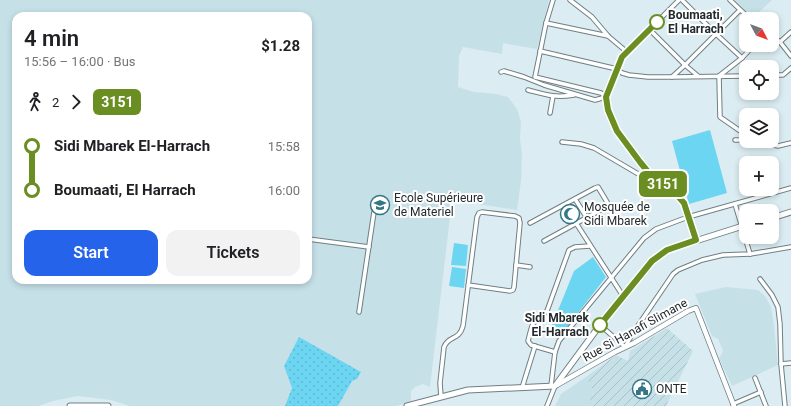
<!DOCTYPE html>
<meta charset="utf-8">
<style>
body{margin:0;font-family:Roboto,sans-serif;background:#f2f2f2;color:#202124;height:100vh;display:flex;flex-direction:column;font-size:15px;white-space:nowrap}
*{box-sizing:border-box;margin:0}
p{font-size:13px;color:#757577}
.icon{flex:none;width:22px;height:22px;fill:none;stroke:currentColor;stroke-width:2;stroke-linecap:round;stroke-linejoin:round}
.map{position:relative;flex:1;overflow:hidden}
.details{position:absolute;left:12px;top:12px;width:300px;height:272px;display:flex;flex-direction:column;background:#fff;border-radius:12px;box-shadow:0 2px 6px #0003}
.details>*{flex:none}
.badge{padding:0 8px;border-radius:6px;font-size:14px;line-height:26px}
.needle{width:26px;rotate:131deg}
.fabs{position:absolute;left:739px;top:12px;display:grid;gap:8px}
.fabs a{display:grid;place-items:center;width:40px;height:40px;border-radius:8px;background:#fff;box-shadow:0 2px 6px #0003;font-size:20px}
.map>.badge{position:absolute;translate:-50% -50%;box-shadow:0 0 0 2px #fff}
.legs{display:flex;align-items:center;gap:6px;height:44px;padding:0 12px;font-size:13px}
.legs p{margin-inline-start:auto}
.headline{display:flex;align-items:center;justify-content:space-between;height:68px;padding:0 12px}
h1{font-size:22px;font-weight:600;line-height:30px}
.cta{display:flex;gap:8px;margin-top:auto;padding:8px 12px}
.cta a{flex:1;height:46px;border-radius:12px;background:#2563eb;color:#fff;font-size:16px;font-weight:600;line-height:46px;text-align:center}
.cta a+a{background:#f2f2f2;color:#202124}
ul{padding:0 12px;list-style:none}
li{display:flex;align-items:center;gap:14px;height:44px;font-size:15px}
li i{display:grid;place-items:center;width:6px;height:100%;margin:0 5px;background:currentColor}
li i::after{content:'';width:10px;height:10px;margin:-5px;border:3px solid;border-radius:50%;background:#fff}
li p{margin-inline-start:auto}
li:first-child i{background:linear-gradient(#0000 50%,currentColor 0)}
li:last-child i{background:linear-gradient(currentColor 50%,#0000 0)}
.map>svg:first-child{display:block}
.built{fill:#c6e0e8;fill-rule:evenodd}
.industrial{fill:url(#industrial-furrows)}
.grass{fill:url(#grass-dots)}
.garden{fill:#6bd5f2}
.lines{fill:none;stroke-linecap:round;stroke-linejoin:round}
.minor-casing{stroke:#6f7f84;stroke-width:5.5}
.tertiary-casing{stroke:#6f7f84;stroke-width:6}
.secondary-casing{stroke:#6f7f84;stroke-width:7}
.minor{stroke:#fff;stroke-width:3.5}
.tertiary{stroke:#fff;stroke-width:4.5}
.secondary{stroke:#fff;stroke-width:5}
.line-1-casing{stroke:#fff;stroke-width:9}
.line-1{stroke:#6b8e23;stroke-width:6}
.stop-1-dot{fill:#fff;stroke:#6b8e23;stroke-width:2}
.labels{text-anchor:middle;dominant-baseline:central;stroke-width:4;stroke-linejoin:round;paint-order:stroke}
.stop-label{font-size:12px;font-weight:bold;fill:#23292c;stroke:#fff;text-anchor:start}
.poi-label{font-size:12px;fill:#23292c;stroke:#fff;text-anchor:start}
.street-label{font-size:12px;fill:#23292c;stroke:#fff}
</style>
<div class="map">
<svg width="791" height="406" viewBox="0 0 791 406">
<defs>
<pattern id="industrial-furrows" width="10" height="10" patternUnits="userSpaceOnUse"><rect width="10" height="10" fill="#c6e0e8"/><path d="M-1 1l2-2M0 10L10 0M9 11l2-2" fill="none" stroke="#aac0c7"/></pattern>
<pattern id="grass-dots" width="8" height="8" patternUnits="userSpaceOnUse"><rect width="8" height="8" fill="#6bd5f2"/><path d="M2 2h.1M6 6h.1" fill="none" stroke="#5cb7d0" stroke-width="1.8" stroke-linecap="round"/></pattern>
</defs>
<rect width="100%" height="100%" fill="#dbedf2"/>
<g class="built">
<path d="M0 0H549L537 49 503 43 502 54 463 47 459 56 458 87 474 92 496 94 508 97 517 109 521 122 520 139 522 155 521 181 517 210 452 200 430 387 423 384 415 387 411 391V402L396 406H130L111 400 78 396 53 401 38 406H0ZM16 16H308V280H16Z"/>
<polygon points="735,0 772,0 753,18"/>
<polygon points="726,287 758,290 765,296 771,307 774,325 778,365 732,386 719,358 723,352 722,348 718,339 712,336 695,294"/>
<polygon points="586,377 591,386 593,394 588,406 555,406 561,394"/>
</g>
<polygon class="industrial" points="667,328 693,351 666,406 587,406 593,394 591,386 586,377 616,355 628,361 630,351"/>
<polygon class="grass" points="299,337 361,372 357,379 352,381 338,406 285,406 292,388 284,366"/>
<g class="garden">
<polygon points="710,130 727,193 689,204 672,141"/>
<polygon points="454,243 468,245 466,266 451,265"/>
<polygon points="593,257 606,277 560,336 550,330 574,271"/>
<polygon points="452,267 466,269 464,288 449,286"/>
</g>
<g class="lines">
<defs>
<g id="minor">
<polyline points="553,0 546,23 535,77 601,93 606,97"/>
<polyline points="570,0 592,17 608,36 627,52"/>
<polyline points="682,0 716,34 742,58"/>
<polyline points="730,0 750,19"/>
<polyline points="546,23 608,36"/>
<polyline points="649,29 685,65 698,76"/>
<polyline points="772,36 780,42 791,56"/>
<polyline points="780,42 791,32"/>
<polyline points="540,51 617,69 622,73 629,75 648,77 672,77 746,76"/>
<polyline points="501,72 504,71 524,77 544,85 595,100 606,97"/>
<polyline points="772,75 783,75 791,68"/>
<polyline points="672,77 685,65 740,10"/>
<path d="M528 90C547 95 554 98 574 95"/>
<polyline points="550,113 553,96"/>
<polyline points="746,135 720,117 719,76 742,58 754,45"/>
<polyline points="735,140 746,140"/>
<polyline points="756,141 778,146 791,143"/>
<polyline points="562,142 581,144 594,148 640,175 663,183 676,194 684,203 696,240"/>
<polyline points="659,181 649,173 640,162 617,131 608,110 606,97 622,57 679,0"/>
<polyline points="575,199 587,218"/>
<polyline points="735,204 750,254"/>
<polyline points="530,223 595,188 598,187 607,202 608,206 544,241"/>
<polyline points="576,223 623,296"/>
<polyline points="308,239 369,247"/>
<path d="M590 246 575 247 569 250 547 311C544 314 542 314 539 316 532 320 530 334 528 341L531 345 555 352 559 341 644 238 656 229 688 217 791 188"/>
<polyline points="516,265 530,267"/>
<polyline points="760,279 772,295 778,307 780,324 781,364 785,406"/>
<polyline points="359,312 374,212"/>
<polyline points="600,325 625,347 633,333 673,274 678,270 702,260 723,255 750,254 791,247"/>
<polyline points="781,364 791,363"/>
<polyline points="755,378 766,406"/>
<polyline points="551,386 555,352"/>
<polyline points="522,388 535,346"/>
<path d="M441 397 440 383 444 347C449 335 459 341 463 326L477 217 479 213 482 212 515 216 519 218 520 223 514 287 513 290 510 291 468 285"/>
<polyline points="733,404 761,392"/>
<polyline points="547,406 555,386"/>
</g>
<polyline id="tertiary" points="557,385 615,352 634,343 688,311 696,308 734,406"/>
<g id="secondary">
<polyline points="772,218 791,212"/>
<polyline points="70,406 108,406"/>
<polyline points="407,406 468,390 555,386 600,325 652,261 667,250 746,225"/>
</g>
</defs>
<use href="#minor" class="minor-casing"/>
<use href="#tertiary" class="tertiary-casing"/>
<use href="#secondary" class="secondary-casing"/>
<use href="#minor" class="minor"/>
<use href="#tertiary" class="tertiary"/>
<use href="#secondary" class="secondary"/>
</g>
<g class="lines">
<defs>
<polyline id="line-1" points="600,325 652,261 667,250 696,240 684,203 676,194 659,181 649,173 640,162 617,131 608,110 606,97 622,57 657,22"/>
</defs>
<use href="#line-1" class="line-1-casing"/>
<use href="#line-1" class="line-1"/>
</g>
<defs>
<symbol id="university-ring" viewBox="-11 -11 22 22"><circle r="9.5" fill="#fff" stroke="#347687" stroke-width="1.5"/><path d="M0-5L7-2L0 1L-7-2ZM-4 1L0 2.5L4 1V4Q0 6-4 4Z" fill="#347687"/></symbol>
<symbol id="mosque-ring" viewBox="-11 -11 22 22"><circle r="9.5" fill="#fff" stroke="#347687" stroke-width="1.5"/><path d="M3.5-4.9A6 6 0 1 0 3.5 4.9A5 5 0 1 1 3.5-4.9Z" fill="#347687"/></symbol>
<symbol id="civic-ring" viewBox="-11 -11 22 22"><circle r="9.5" fill="#fff" stroke="#347687" stroke-width="1.5"/><path d="M-.6-6.5H3V-4.5H.6V-3L4-1V1h2V6H-6V1h2V-1L-.6-3ZM-1.2 2.5V6h2.4V2.5Z" fill="#347687"/></symbol>
</defs>
<g fill-rule="evenodd">
<use href="#university-ring" x="369" y="194" width="22" height="22"/>
<use href="#mosque-ring" x="559" y="203" width="22" height="22"/>
<use href="#civic-ring" x="631" y="378" width="22" height="22"/>
</g>
<g class="stop-1-dot">
<circle cx="657" cy="22" r="7"/>
<circle cx="600" cy="325" r="7"/>
</g>
<g class="labels">
<g class="stop-label">
<text x="668" y="15">Boumaati,<tspan x="668" dy="14">El Harrach</tspan></text>
<text x="589" y="318" text-anchor="end">Sidi Mbarek<tspan x="589" dy="14">El-Harrach</tspan></text>
</g>
<g class="poi-label">
<text x="394" y="198">Ecole Supérieure<tspan x="394" dy="14">de Materiel</tspan></text>
<text x="584" y="207">Mosquée de<tspan x="584" dy="14">Sidi Mbarek</tspan></text>
<text x="656" y="389">ONTE</text>
</g>
<g class="street-label">
<text transform="translate(635 330) rotate(-29)">Rue Si Hanafi Slimane</text>
</g>
</g>
</svg>
<div class="fabs">
<a><svg class="needle" viewBox="-14 -14 28 28"><path d="M0-13l5 13h-10z" fill="#e53935"/><path d="M0 13l5-13h-10z" fill="#757577"/></svg></a>
<a><svg class="icon" aria-label="locate" viewBox="0 0 24 24"><circle cx="12" cy="12" r="6"/><path d="M12 2v4M12 18v4M2 12h4M18 12h4"/></svg></a>
<a><svg class="icon" aria-label="layers" viewBox="0 0 24 24"><path d="M12 4l9 5-9 5-9-5zM3 14l9 5 9-5"/></svg></a>
<a>+</a>
<a>−</a>
</div>
<b class="badge" style="left:663px;top:184px;background:#6b8e23;color:#fff">3151</b>
<section class="details">
<div class="headline"><div><h1>4 min</h1><p>15:56 – 16:00 · Bus</p></div><b>$1.28</b></div>
<div class="legs"><svg class="icon" aria-label="walk" viewBox="0 0 24 24"><circle cx="13" cy="4" r="2"/><path d="M13 8l-2 6 4 7M11 14l-3 7M7 12l3-4h3l4 4"/></svg>2<svg class="icon" aria-label="forward" viewBox="0 0 24 24"><path d="M9 5l7 7-7 7"/></svg><b class="badge" style="background:#6b8e23;color:#fff">3151</b></div>
<ul>
<li><i style="color:#6b8e23"></i><b>Sidi Mbarek El-Harrach</b><p>15:58</p></li>
<li><i style="color:#6b8e23"></i><b>Boumaati, El Harrach</b><p>16:00</p></li>
</ul>
<div class="cta"><a>Start</a><a>Tickets</a></div>
</section>
</div>
